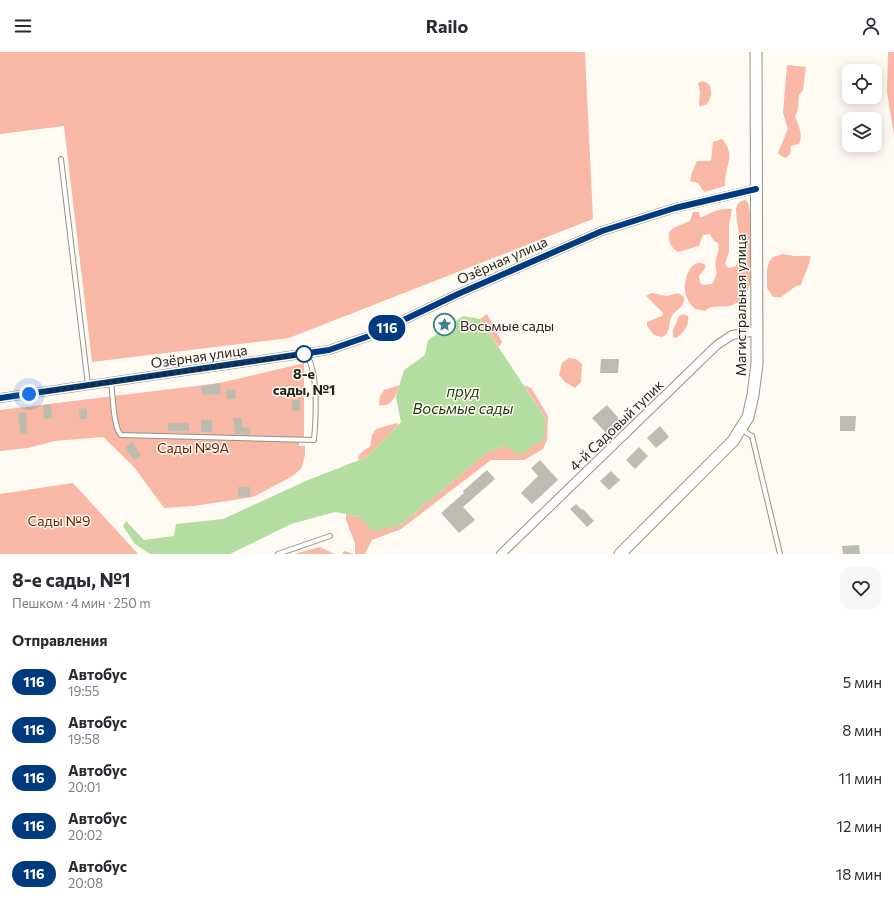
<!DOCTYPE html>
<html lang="ru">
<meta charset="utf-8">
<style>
body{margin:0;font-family:Commissioner,sans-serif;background:#f7f7f7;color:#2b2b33;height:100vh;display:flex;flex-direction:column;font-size:15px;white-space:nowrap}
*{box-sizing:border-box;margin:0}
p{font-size:13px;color:#7c7c81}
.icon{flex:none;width:22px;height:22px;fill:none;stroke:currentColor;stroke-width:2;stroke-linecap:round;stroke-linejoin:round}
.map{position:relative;height:502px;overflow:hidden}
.panel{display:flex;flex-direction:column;background:#fff;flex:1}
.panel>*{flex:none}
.badge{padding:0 8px;border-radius:13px;font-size:14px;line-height:26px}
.buttons{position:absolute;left:842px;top:12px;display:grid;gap:8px}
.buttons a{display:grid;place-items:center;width:40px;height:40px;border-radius:8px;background:#fff;box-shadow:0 2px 10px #0003;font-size:20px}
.you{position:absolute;width:20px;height:20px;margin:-10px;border:3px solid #fff;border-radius:50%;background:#1a73e8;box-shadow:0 0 0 6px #1a73e833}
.map>.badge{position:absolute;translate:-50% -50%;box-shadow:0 0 0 2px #fff}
h2{padding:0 12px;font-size:15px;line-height:36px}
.round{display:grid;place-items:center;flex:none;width:42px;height:42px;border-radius:12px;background:#f7f7f7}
.overview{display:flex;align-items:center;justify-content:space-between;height:68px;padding:0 12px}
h1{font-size:19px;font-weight:700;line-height:30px}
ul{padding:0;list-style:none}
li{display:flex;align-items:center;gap:12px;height:48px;padding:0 12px}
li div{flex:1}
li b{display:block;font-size:15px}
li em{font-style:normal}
li .badge{min-width:44px;font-weight:700;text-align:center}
header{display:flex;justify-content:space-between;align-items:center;height:52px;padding:0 12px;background:#fff;font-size:18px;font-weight:700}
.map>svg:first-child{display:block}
.green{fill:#f9b7a5}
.water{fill:#b4dda1}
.building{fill:#bcbdb0}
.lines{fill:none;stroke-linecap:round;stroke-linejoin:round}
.lane-casing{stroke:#979286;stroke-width:6}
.street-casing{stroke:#979286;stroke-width:10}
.secondary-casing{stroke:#979286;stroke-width:13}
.lane{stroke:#fff;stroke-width:4}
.street{stroke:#fff;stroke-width:8}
.secondary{stroke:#fff;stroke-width:11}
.line-casing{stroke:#fff;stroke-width:9}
.line{stroke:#003b80;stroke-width:6}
.walk{stroke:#25231e;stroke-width:4;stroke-dasharray:0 7.2}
.stop-dot{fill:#fff;stroke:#003b80;stroke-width:2}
.labels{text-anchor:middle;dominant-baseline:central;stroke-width:3;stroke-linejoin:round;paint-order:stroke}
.street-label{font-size:14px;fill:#25231e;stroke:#fffbf3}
.poi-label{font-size:14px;fill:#25231e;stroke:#fffbf3;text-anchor:start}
.stop-label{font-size:14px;font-weight:bold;fill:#25231e;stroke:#fffbf3}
.park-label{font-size:14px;fill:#6e1a00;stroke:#fffbf3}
.water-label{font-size:15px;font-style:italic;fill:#1d370e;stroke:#fffbf3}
</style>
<header><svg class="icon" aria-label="menu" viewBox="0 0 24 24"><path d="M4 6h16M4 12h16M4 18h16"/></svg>Railo<svg class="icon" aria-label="person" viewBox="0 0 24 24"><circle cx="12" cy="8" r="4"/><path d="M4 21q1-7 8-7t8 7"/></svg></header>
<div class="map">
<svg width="894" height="502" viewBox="0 0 894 502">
<rect width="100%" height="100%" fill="#fffbf3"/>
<g class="green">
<polygon points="0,0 585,0 593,167 289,286 92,310 64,74 0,82"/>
<polygon points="888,0 894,0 894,83 887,40"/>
<path d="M787 13 806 15 803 38 799 43 798 58 795 64C798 74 804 82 799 92L791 94 790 102 786 106 781 104 778 101 788 77 783 61Z"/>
<path d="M703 29 709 32C712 40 712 45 707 52L699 55 700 40 698 31Z"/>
<path d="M722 87C737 104 724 114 725 134L704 140 698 131 690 129 692 120 697 109H711L713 90Z"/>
<path d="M746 148 749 153C751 179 762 234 738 250 723 260 715 249 705 259L695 257C690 252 685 245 685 238 684 226 691 204 706 213L704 218 699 224 700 231 704 233 712 232C721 217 713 217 716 207 718 200 719 198 718 191L714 189 710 182 703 183 699 194 678 200C670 195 669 190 669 180L673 176 690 169 693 160H699L700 165C706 165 709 161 715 159 721 157 726 157 732 157L729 173V200L725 212 728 216 735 215C744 202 737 174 736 158 737 151 739 149 746 148Z"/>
<path d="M783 202 794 204H811C809 215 804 222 801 233L796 234 781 245H773L767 236V217L769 210 773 205Z"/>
<path d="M651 241C656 241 662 244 667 244 674 243 679 238 684 246 685 257 674 257 671 266 668 274 671 281 662 285L654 283 647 274V270L662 264 663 261 646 244Z"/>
<polygon points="487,262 502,290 499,295 480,267"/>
<path d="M683 262 688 264C690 272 683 282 676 286L673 285V278L679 264Z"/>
<polygon points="569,306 576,307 582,312 581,330 575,336 565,330 559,323 562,311"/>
<polygon points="304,311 304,386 299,386 299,394 305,394 305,403 301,417 291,425 253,445 194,454 164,456 134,415 103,385 55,389 28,396 0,399 0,358 220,331"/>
<path d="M400 333C396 343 392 356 379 353L380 345 384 338Z"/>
<polygon points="524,333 531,336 548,364 547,388 543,397 524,408 491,408 401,477 372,488 365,502 342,502 344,499 355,502 355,491 346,468 346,462 399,474 489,399 505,394 546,367"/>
<polygon points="397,371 398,373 367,405 359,408 358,405 364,398 370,395 372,383 376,377"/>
<polygon points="73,431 138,502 0,502 0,442"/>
<polygon points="320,495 334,502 294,502"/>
</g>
<polygon class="water" points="463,264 480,267 546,367 544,387 520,403 505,394 489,399 399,474 373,479 360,465 335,460 291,472 230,502 150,502 135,492 123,474 126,469 144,488 174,484 176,472 223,467 308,428 367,405 401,370 396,345 404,318 425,303 428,288"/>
<g class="building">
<polygon points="601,307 619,307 618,321 600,321"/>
<polygon points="220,331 221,342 202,343 201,334"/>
<polygon points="235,337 236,347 227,347 226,338"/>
<rect x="292" y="348" width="8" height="11"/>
<polygon points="51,352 52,366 44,367 43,353"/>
<polygon points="607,353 622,370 608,383 592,366"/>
<polygon points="87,356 87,367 80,367 79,357"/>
<polygon points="26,360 27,381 21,382 18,361"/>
<polygon points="840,364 856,364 855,379 840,379"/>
<polygon points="233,366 242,366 242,375 250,376 250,383 235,382"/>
<rect x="201" y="368" width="11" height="12"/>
<rect x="168" y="371" width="21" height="8"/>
<polygon points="660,374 669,385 656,396 647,386"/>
<polygon points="132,390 141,403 134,408 125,396"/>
<polygon points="175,394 185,395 185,403 175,402"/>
<polygon points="639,395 648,404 635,417 626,408"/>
<polygon points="540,408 558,428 532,452 521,441 538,424 531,416"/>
<polygon points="487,418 495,427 463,455 475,468 459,481 441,461 464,441 463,439"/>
<polygon points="611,419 620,428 609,438 600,429"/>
<rect x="238" y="435" width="12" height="10"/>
<polygon points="576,452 582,458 583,457 594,469 587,475 570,457"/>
<polygon points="859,493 860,502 843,502 842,494"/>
</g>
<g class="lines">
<defs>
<g id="lane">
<polyline points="61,107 88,333"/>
<path d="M111 330C113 342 113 376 121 383L314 388C316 365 319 321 306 302"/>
<polyline points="742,378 752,384 780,502"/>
<polyline points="278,502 330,484"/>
</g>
<g id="street">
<polyline points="0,346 329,298 372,283 458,242 602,179 675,156 756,137"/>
<polyline points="501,502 717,293 732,283 757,279"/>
</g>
<polyline id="secondary" points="620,502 733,389 748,365 753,343 757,312 756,0"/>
</defs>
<use href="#lane" class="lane-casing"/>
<use href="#street" class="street-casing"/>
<use href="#secondary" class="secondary-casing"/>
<use href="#lane" class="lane"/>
<use href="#street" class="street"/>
<use href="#secondary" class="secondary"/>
</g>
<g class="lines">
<defs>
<polyline id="line" points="0,346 329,298 372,283 458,242 602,179 675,156 756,137"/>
</defs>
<use href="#line" class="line-casing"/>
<use href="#line" class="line"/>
<polyline class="walk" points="29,342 306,302 304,302"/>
</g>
<defs>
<symbol id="sight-ring" viewBox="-11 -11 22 22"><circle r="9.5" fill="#fffbf3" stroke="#3c828e" stroke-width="1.5"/><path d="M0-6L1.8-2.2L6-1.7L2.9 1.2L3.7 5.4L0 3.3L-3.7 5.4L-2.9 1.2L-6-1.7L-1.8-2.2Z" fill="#3c828e"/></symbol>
</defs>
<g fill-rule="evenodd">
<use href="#sight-ring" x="432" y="260" width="25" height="25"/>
</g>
<circle class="stop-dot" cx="304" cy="302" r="8"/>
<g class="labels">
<g class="street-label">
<text transform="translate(502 208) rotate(-24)">Озёрная улица</text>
<text transform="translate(740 253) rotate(-90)">Магистральная улица</text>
<text transform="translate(199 304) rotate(-8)">Озёрная улица</text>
<text transform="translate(616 373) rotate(-44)">4-й Садовый тупик</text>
</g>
<g class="poi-label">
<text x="460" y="273">Восьмые сады</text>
</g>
<g class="stop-label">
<text x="304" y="321">8-е<tspan x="304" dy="16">сады, №1</tspan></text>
</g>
<g class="park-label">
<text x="193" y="395">Сады №9А</text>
<text x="59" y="468">Сады №9</text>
</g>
<g class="water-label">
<text x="463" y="339">пруд<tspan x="463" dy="17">Восьмые сады</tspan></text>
</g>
</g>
</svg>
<div class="buttons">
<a><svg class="icon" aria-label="locate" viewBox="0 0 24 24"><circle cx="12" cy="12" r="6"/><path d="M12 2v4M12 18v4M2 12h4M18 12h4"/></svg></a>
<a><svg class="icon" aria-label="layers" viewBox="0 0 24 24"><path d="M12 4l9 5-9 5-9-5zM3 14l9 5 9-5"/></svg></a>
</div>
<div class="you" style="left:29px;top:342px"></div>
<b class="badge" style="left:387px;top:276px;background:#003b80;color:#fff">116</b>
</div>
<section class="panel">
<div class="overview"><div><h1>8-е сады, №1</h1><p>Пешком · 4 мин · 250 m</p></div><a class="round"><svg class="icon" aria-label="heart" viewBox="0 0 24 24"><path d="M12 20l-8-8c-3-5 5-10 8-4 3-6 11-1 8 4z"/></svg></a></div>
<h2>Отправления</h2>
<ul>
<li><span class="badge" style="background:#003b80;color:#fff">116</span><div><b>Автобус</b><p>19:55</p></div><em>5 мин</em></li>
<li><span class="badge" style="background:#003b80;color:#fff">116</span><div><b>Автобус</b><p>19:58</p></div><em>8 мин</em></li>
<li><span class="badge" style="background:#003b80;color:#fff">116</span><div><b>Автобус</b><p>20:01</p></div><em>11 мин</em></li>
<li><span class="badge" style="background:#003b80;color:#fff">116</span><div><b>Автобус</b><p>20:02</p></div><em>12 мин</em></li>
<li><span class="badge" style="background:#003b80;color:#fff">116</span><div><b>Автобус</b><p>20:08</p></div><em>18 мин</em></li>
</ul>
</section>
